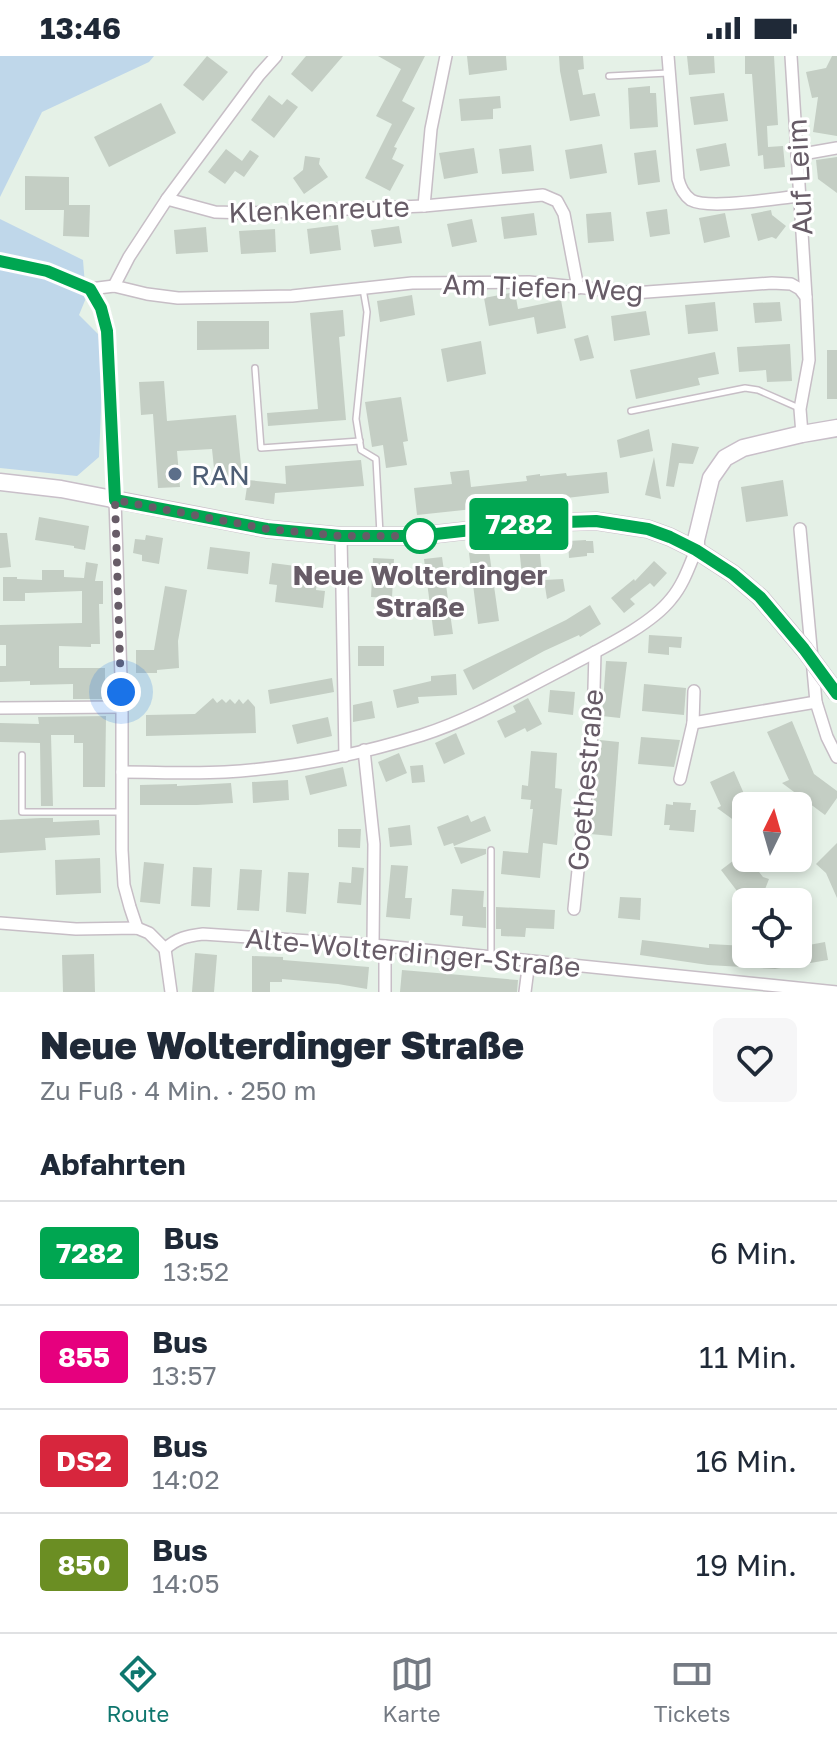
<!DOCTYPE html>
<html lang="de">
<meta charset="utf-8">
<style>
body{margin:0;font-family:"Golos Text",sans-serif;background:#f6f6f7;color:#1f2937;height:100vh;display:flex;flex-direction:column;font-size:30px;white-space:nowrap}
*{box-sizing:border-box;margin:0}
p{font-size:26px;color:#747a83}
.icon{flex:none;width:44px;height:44px;fill:none;stroke:currentColor;stroke-width:2;stroke-linecap:round;stroke-linejoin:round}
.map{position:relative;height:936px;overflow:hidden}
.side{display:flex;flex-direction:column;background:#fff;flex:1}
.side>*{flex:none}
.badge{padding:0 16px;border-radius:6px;font-size:28px;line-height:52px}
.needle{width:52px;rotate:5deg}
.tools{position:absolute;left:732px;top:736px;display:grid;gap:16px}
.tools a{display:grid;place-items:center;width:80px;height:80px;border-radius:12px;background:#fff;box-shadow:0 4px 12px #0003;font-size:40px}
.you{position:absolute;width:40px;height:40px;margin:-20px;border:6px solid #fff;border-radius:50%;background:#1a73e8;box-shadow:0 0 0 12px #1a73e833}
.map>.badge{position:absolute;translate:-50% -50%;box-shadow:0 0 0 4px #fff}
h2{padding:0 40px;font-size:30px;line-height:72px}
.round{display:grid;place-items:center;flex:none;width:84px;height:84px;border-radius:12px;background:#f6f6f7}
.head{display:flex;align-items:center;justify-content:space-between;height:136px;padding:0 40px}
h1{font-size:38px;font-weight:800;line-height:60px}
ul{padding:0;list-style:none}
li{display:flex;align-items:center;gap:24px;height:104px;padding:0 40px;border-top:2px solid #e0e1e3}
li div{flex:1}
li b{display:block;font-size:30px}
li em{font-style:normal}
li .badge{min-width:88px;font-weight:700;text-align:center}
.status{display:flex;justify-content:space-between;align-items:center;height:56px;padding:0 40px;background:#fff;direction:ltr}
.status svg{height:22px;fill:currentColor}
.tab-bar{display:flex;justify-content:space-around;align-items:center;height:112px;border-top:2px solid #e0e1e3;background:#fff;font-size:22px;color:#747a83}
.tab-bar a{display:grid;justify-items:center;gap:4px}
.tab-bar .selected{color:#0f766e}
.map>svg:first-child{display:block}
.green{fill:#bfd7ea}
.building{fill:#c4cec4}
.lines{fill:none;stroke-linecap:round;stroke-linejoin:round}
.service-casing{stroke:#c7bec6;stroke-width:8}
.minor-casing{stroke:#c7bec6;stroke-width:14}
.tertiary-casing{stroke:#c7bec6;stroke-width:17}
.secondary-casing{stroke:#c9bfc9;stroke-width:19}
.service{stroke:#fff;stroke-width:5}
.minor{stroke:#fff;stroke-width:11}
.tertiary{stroke:#fff;stroke-width:14}
.secondary{stroke:#fff;stroke-width:16}
.secondary-bridge-casing{stroke:#c9bfc9;stroke-width:19;stroke-linecap:butt}
.secondary-bridge{stroke:#fff;stroke-width:16}
.line-casing{stroke:#fff;stroke-width:18}
.line{stroke:#00a651;stroke-width:12}
.walk{stroke:#675c67;stroke-width:8;stroke-dasharray:0 14.4}
.service-dot{fill:#5c6f8a;stroke:#fff;stroke-width:3}
.stop-dot{fill:#fff;stroke:#00a651;stroke-width:4}
.labels{text-anchor:middle;dominant-baseline:central;stroke-width:6;stroke-linejoin:round;paint-order:stroke}
.street-label{font-size:28px;fill:#675c67;stroke:#fff}
.service-label{font-size:28px;fill:#4e5e75;stroke:#fff;text-anchor:start}
.stop-label{font-size:28px;font-weight:bold;fill:#675c67;stroke:#fff}
</style>
<div class="status"><b>13:46</b><svg viewBox="0 0 49 12"><path d="M0 12V9h3v3zM5 12V6h3v6zM10 12V3h3v9zM15 12V0h3v12zM26 1h20v11H26zM47 4h2v5h-2z"/></svg></div>
<div class="map">
<svg width="837" height="936" viewBox="0 0 837 936">
<rect width="100%" height="100%" fill="#e5f1e7"/>
<g class="green">
<polygon points="0,0 154,0 149,6 42,56 0,141"/>
<polygon points="0,163 83,204 86,242 79,259 98,278 103,308 99,401 77,420 0,412"/>
</g>
<g class="building">
<polygon points="207,0 228,16 203,45 183,29"/>
<polygon points="306,0 343,0 312,36 291,18"/>
<polygon points="378,0 425,0 402,45 415,52 394,91 397,92 392,103 404,109 390,135 365,122 392,68 376,60 401,13"/>
<polygon points="467,0 506,0 507,14 469,19"/>
<polygon points="559,0 583,0 584,13 578,14 583,39 595,37 600,60 570,65 560,15"/>
<polygon points="687,0 714,0 715,17 689,19"/>
<polygon points="745,0 774,0 778,69 767,70 768,91 783,90 785,111 764,113 763,99 758,100 752,18 745,18"/>
<polygon points="832,0 837,0 837,80 813,76 818,41 812,42 806,16 826,12"/>
<polygon points="650,30 650,37 656,37 658,71 630,73 628,32"/>
<polygon points="724,37 728,65 694,69 690,41"/>
<polygon points="269,39 282,49 287,43 298,51 274,82 251,64"/>
<polygon points="500,40 501,52 493,53 493,63 461,65 459,43"/>
<polygon points="161,47 176,77 109,111 94,81"/>
<polygon points="726,87 730,110 700,115 696,93"/>
<polygon points="602,88 607,117 570,123 565,94"/>
<polygon points="531,89 534,115 502,118 499,93"/>
<polygon points="474,92 478,117 444,123 439,97"/>
<polygon points="226,93 242,105 250,94 259,100 244,121 235,115 225,128 208,116"/>
<polygon points="656,94 660,126 638,129 634,97"/>
<polygon points="305,100 320,102 319,108 328,121 304,138 293,122 303,114"/>
<polygon points="837,101 837,137 818,123 816,104"/>
<polygon points="25,120 69,121 69,149 90,149 89,181 63,180 64,154 25,154"/>
<polygon points="667,153 670,178 650,181 646,156"/>
<polygon points="771,154 772,159 786,170 776,183 772,181 758,185 751,158"/>
<polygon points="611,156 614,185 588,187 586,158"/>
<polygon points="534,157 537,179 504,183 501,161"/>
<polygon points="725,157 730,181 704,187 699,162"/>
<polygon points="472,163 477,186 452,191 447,168"/>
<polygon points="338,169 341,194 310,198 307,173"/>
<polygon points="399,170 402,187 374,191 371,174"/>
<polygon points="206,171 208,196 176,198 174,174"/>
<polygon points="275,173 276,196 241,198 239,175"/>
<polygon points="515,236 518,253 561,244 566,272 537,278 534,261 489,270 484,242"/>
<polygon points="412,239 415,259 380,266 377,245"/>
<polygon points="715,246 718,275 688,278 685,249"/>
<polygon points="780,246 782,265 755,267 753,247"/>
<polygon points="343,254 345,280 339,281 346,364 268,370 267,357 318,353 310,257"/>
<polygon points="646,255 650,279 614,285 611,260"/>
<polygon points="197,265 269,265 269,293 197,294"/>
<polygon points="588,279 594,302 580,305 574,283"/>
<polygon points="481,285 486,318 447,326 441,293"/>
<polygon points="790,288 792,325 767,326 766,314 739,316 737,291"/>
<rect x="827" y="294" width="10" height="49"/>
<polygon points="715,296 719,318 698,322 700,329 636,343 630,314"/>
<polygon points="164,325 167,365 236,359 242,419 215,422 212,393 177,395 180,431 158,432 153,358 141,359 139,326"/>
<polygon points="401,341 408,385 403,386 407,409 386,412 383,389 372,391 365,346"/>
<polygon points="649,373 653,395 620,402 617,384"/>
<polygon points="672,387 699,391 693,408 679,407 674,431 666,430"/>
<polygon points="654,401 661,443 645,439"/>
<polygon points="361,404 364,430 275,437 274,448 245,444 248,424 286,428 285,410"/>
<polygon points="469,414 471,431 527,425 526,420 540,418 540,420 566,417 567,420 607,416 609,437 524,447 524,450 493,454 492,451 417,459 414,432 452,428 450,416"/>
<polygon points="783,424 788,460 746,466 741,431"/>
<polygon points="39,461 89,470 85,494 74,492 74,490 35,484"/>
<polygon points="0,477 7,477 11,511 0,512"/>
<polygon points="146,479 163,482 159,508 142,505 142,499 133,497 135,483 145,484"/>
<polygon points="586,484 586,485 593,485 594,497 587,497 587,500 569,502 568,485"/>
<polygon points="539,489 543,526 523,528 519,491"/>
<polygon points="210,491 250,496 248,518 207,513"/>
<polygon points="489,495 499,565 478,568 469,497"/>
<polygon points="442,501 453,578 434,580 424,503"/>
<polygon points="373,502 394,503 392,542 371,541"/>
<polygon points="654,505 667,517 654,531 650,527 630,543 635,548 624,557 611,542 634,523 635,525"/>
<polygon points="86,506 98,508 95,525 103,525 103,548 99,548 100,588 91,588 91,591 59,590 59,612 105,612 105,643 73,643 73,628 30,629 30,625 0,626 0,610 6,610 6,589 0,589 0,569 82,567 82,535 28,537 25,537 25,545 3,545 3,521 17,521 17,523 42,524 42,514 64,514 64,521 84,522"/>
<polygon points="272,507 319,513 316,534 325,535 323,552 275,546 277,529 269,528"/>
<polygon points="563,523 565,535 547,543 544,524"/>
<polygon points="165,530 187,534 178,585 179,612 157,614 157,617 136,617 136,594 154,594"/>
<polygon points="590,549 601,568 580,581 579,579 544,595 473,634 463,614 566,564"/>
<polygon points="649,579 682,581 681,592 669,591 669,599 648,597"/>
<rect x="358" y="590" width="26" height="20"/>
<polygon points="606,605 627,606 620,662 602,660"/>
<polygon points="456,618 457,639 418,641 419,647 397,652 393,634 431,625 431,620"/>
<polygon points="332,622 334,636 270,648 268,634"/>
<polygon points="644,628 686,632 684,659 642,655"/>
<polygon points="550,634 575,636 573,659 548,656"/>
<polygon points="213,642 217,647 222,643 226,647 230,643 235,648 239,643 243,648 248,643 255,651 256,677 146,680 146,659 195,658"/>
<polygon points="528,642 542,668 527,676 525,672 505,682 497,665 516,656 513,650"/>
<polygon points="372,645 375,662 353,666 353,649"/>
<polygon points="106,660 105,731 83,731 83,687 74,687 74,679 51,679 53,750 41,750 40,687 0,686 0,667 39,668 38,661"/>
<polygon points="328,661 332,680 297,688 292,669"/>
<polygon points="792,665 814,718 837,735 837,742 825,759 782,727 789,724 767,676"/>
<polygon points="456,677 465,698 444,708 435,687"/>
<polygon points="641,681 680,684 674,711 638,708"/>
<polygon points="600,684 619,686 612,780 590,778"/>
<polygon points="531,695 557,697 555,732 562,733 557,789 543,787 540,822 501,818 503,795 528,797 533,753 530,753 531,744 521,743 522,729 528,730"/>
<polygon points="399,697 407,717 386,726 378,706"/>
<polygon points="423,709 425,726 412,727 410,710"/>
<polygon points="343,711 347,730 310,739 305,720"/>
<polygon points="734,715 745,740 760,750 746,750 746,773 717,752 721,750 710,726"/>
<polygon points="288,724 289,744 253,747 252,726"/>
<polygon points="231,727 233,747 197,749 140,749 140,729 177,728 177,730"/>
<polygon points="673,746 691,747 690,754 696,754 694,776 669,774 670,769 664,769 666,748 673,749"/>
<polygon points="468,759 471,766 485,760 491,775 454,790 453,787 444,790 437,771"/>
<polygon points="41,762 53,762 53,766 99,764 100,779 45,782 46,794 0,797 0,764"/>
<polygon points="410,769 412,789 390,791 388,772"/>
<polygon points="338,773 361,773 360,792 338,791"/>
<polygon points="837,787 837,842 826,817 816,808"/>
<polygon points="454,791 486,793 486,798 461,808"/>
<polygon points="742,798 745,802 748,802 763,821 769,823 760,846 754,846 734,838 737,835 721,814"/>
<polygon points="100,802 101,837 56,839 55,804"/>
<polygon points="144,806 164,808 160,848 140,846"/>
<polygon points="391,809 408,810 405,842 412,842 410,863 386,861"/>
<polygon points="193,811 212,812 210,851 191,850"/>
<polygon points="352,811 364,812 361,849 337,847 339,826 351,827"/>
<polygon points="240,813 262,814 259,855 237,854"/>
<polygon points="288,816 309,817 306,858 286,856"/>
<polygon points="452,833 484,835 483,851 486,851 486,872 462,870 463,860 450,859"/>
<polygon points="620,841 641,842 640,864 618,862"/>
<polygon points="496,851 555,854 554,873 526,872 525,881 501,880 501,873 496,873"/>
<polygon points="642,884 709,892 709,888 746,890 746,899 776,901 776,898 798,898 798,891 825,886 828,904 775,913 708,909 640,899"/>
<polygon points="195,897 217,899 214,936 192,936"/>
<polygon points="94,898 95,936 63,936 62,899"/>
<polygon points="252,900 283,901 283,904 369,911 367,933 338,928 282,923 282,926 270,926 270,936 252,936"/>
<polygon points="402,914 518,924 517,936 400,936"/>
</g>
<g class="lines">
<defs>
<g id="service">
<polyline points="609,20 668,17"/>
<polyline points="363,233 367,256 356,363 361,394 376,403 380,478"/>
<polyline points="255,312 261,392 360,385"/>
<polyline points="631,355 745,332 758,334 799,352"/>
<polyline points="22,699 22,756 120,756"/>
<polyline points="491,794 491,899"/>
</g>
<g id="minor">
<path d="M668 0 678 123C680 131 684 139 691 144 709 154 777 142 800 140"/>
<polyline points="791,0 806,241"/>
<polyline points="797,99 837,92"/>
<polyline points="167,143 259,19 276,0"/>
<polyline points="424,150 431,73 446,0"/>
<polyline points="114,230 129,201 167,143 215,156 250,157 424,150 543,139 557,145 564,158 578,232"/>
<polyline points="90,233 114,230 147,238 178,242 292,240 412,227 529,226 633,237 772,227 791,228 800,233 806,241 809,304 800,353 802,378"/>
<polyline points="115,444 122,651 122,794 124,829 130,851 137,872"/>
<polyline points="800,473 816,646 827,681 837,701"/>
<polyline points="341,480 345,700"/>
<polyline points="0,652 122,651"/>
<polyline points="693,667 816,646"/>
<polyline points="364,694 374,788 373,889"/>
<path d="M122 716C156 716 191 718 225 716 292 712 358 699 422 679 472 663 518 636 565 612 596 595 649 571 671 543 683 529 689 511 696 494"/>
<polyline points="680,723 693,667 694,635"/>
<polyline points="574,853 593,669 595,596"/>
<polyline points="0,867 76,873 137,872 149,877 165,893"/>
<polyline points="385,890 385,936"/>
<path d="M165 893C177 882 187 880 203 878L385 890 837 936"/>
<polyline points="165,893 171,936"/>
<polyline points="525,936 529,905"/>
</g>
<polyline id="tertiary" points="0,205 47,215 90,233 101,252 107,275 115,444"/>
<g id="secondary">
<polyline points="0,426 61,433 267,473 341,480 418,480 534,467 596,465 648,473 670,481 696,494 733,518 760,541"/>
<polyline points="696,494 696,484 711,422 725,402 743,392 802,378 837,372"/>
</g>
</defs>
<use href="#service" class="service-casing"/>
<use href="#minor" class="minor-casing"/>
<use href="#tertiary" class="tertiary-casing"/>
<use href="#secondary" class="secondary-casing"/>
<use href="#service" class="service"/>
<use href="#minor" class="minor"/>
<use href="#tertiary" class="tertiary"/>
<use href="#secondary" class="secondary"/>
<defs>
<polyline id="secondary-bridge" points="760,541 804,593 837,638"/>
</defs>
<use href="#secondary-bridge" class="secondary-bridge-casing"/>
<use href="#secondary-bridge" class="secondary-bridge"/>
</g>
<g class="lines">
<defs>
<polyline id="line" points="0,205 47,215 90,233 101,252 107,275 115,444 267,473 341,480 418,480 534,467 596,465 648,473 670,481 696,494 733,518 760,541 804,593 837,638"/>
</defs>
<use href="#line" class="line-casing"/>
<use href="#line" class="line"/>
<polyline class="walk" points="121,636 115,444 267,473 341,480 420,480"/>
</g>
<circle class="service-dot" cx="175" cy="418" r="8"/>
<circle class="stop-dot" cx="420" cy="480" r="16"/>
<g class="labels">
<g class="street-label">
<text transform="translate(799 121) rotate(-93)">Auf Leim</text>
<text transform="translate(319 153) rotate(-2)">Klenkenreute</text>
<text transform="translate(543 231) rotate(2)">Am Tiefen Weg</text>
<text transform="translate(585 724) rotate(-85)">Goethestraße</text>
<text transform="translate(413 896) rotate(5)">Alte-Wolterdinger-Straße</text>
</g>
<g class="service-label">
<text x="191" y="418">RAN</text>
</g>
<g class="stop-label">
<text x="420" y="518">Neue Wolterdinger<tspan x="420" dy="32">Straße</tspan></text>
</g>
</g>
</svg>
<div class="tools">
<a><svg class="needle" viewBox="-14 -14 28 28"><path d="M0-13l5 13h-10z" fill="#e53935"/><path d="M0 13l5-13h-10z" fill="#747a83"/></svg></a>
<a><svg class="icon" aria-label="locate" viewBox="0 0 24 24"><circle cx="12" cy="12" r="6"/><path d="M12 2v4M12 18v4M2 12h4M18 12h4"/></svg></a>
</div>
<div class="you" style="left:121px;top:636px"></div>
<b class="badge" style="left:519px;top:468px;background:#00a651;color:#fff">7282</b>
</div>
<section class="side">
<div class="head"><div><h1>Neue Wolterdinger Straße</h1><p>Zu Fuß · 4 Min. · 250 m</p></div><a class="round"><svg class="icon" aria-label="heart" viewBox="0 0 24 24"><path d="M12 20l-8-8c-3-5 5-10 8-4 3-6 11-1 8 4z"/></svg></a></div>
<h2>Abfahrten</h2>
<ul>
<li><span class="badge" style="background:#00a651;color:#fff">7282</span><div><b>Bus</b><p>13:52</p></div><em>6 Min.</em></li>
<li><span class="badge" style="background:#e6007e;color:#fff">855</span><div><b>Bus</b><p>13:57</p></div><em>11 Min.</em></li>
<li><span class="badge" style="background:#d7263d;color:#fff">DS2</span><div><b>Bus</b><p>14:02</p></div><em>16 Min.</em></li>
<li><span class="badge" style="background:#6b8e23;color:#fff">850</span><div><b>Bus</b><p>14:05</p></div><em>19 Min.</em></li>
</ul>
</section>
<nav class="tab-bar">
<a class="selected"><svg class="icon" aria-label="directions" viewBox="0 0 24 24"><path d="M12 3l9 9-9 9-9-9zM9 14v-3h6M13 9l2 2-2 2"/></svg>Route</a>
<a><svg class="icon" aria-label="map" viewBox="0 0 24 24"><path d="M3 6l6-2 6 2 6-2v14l-6 2-6-2-6 2zM9 4v14M15 6v14"/></svg>Karte</a>
<a><svg class="icon" aria-label="tickets" viewBox="0 0 24 24"><path d="M3 7h18v10H3zM15 7v10"/></svg>Tickets</a>
</nav>
